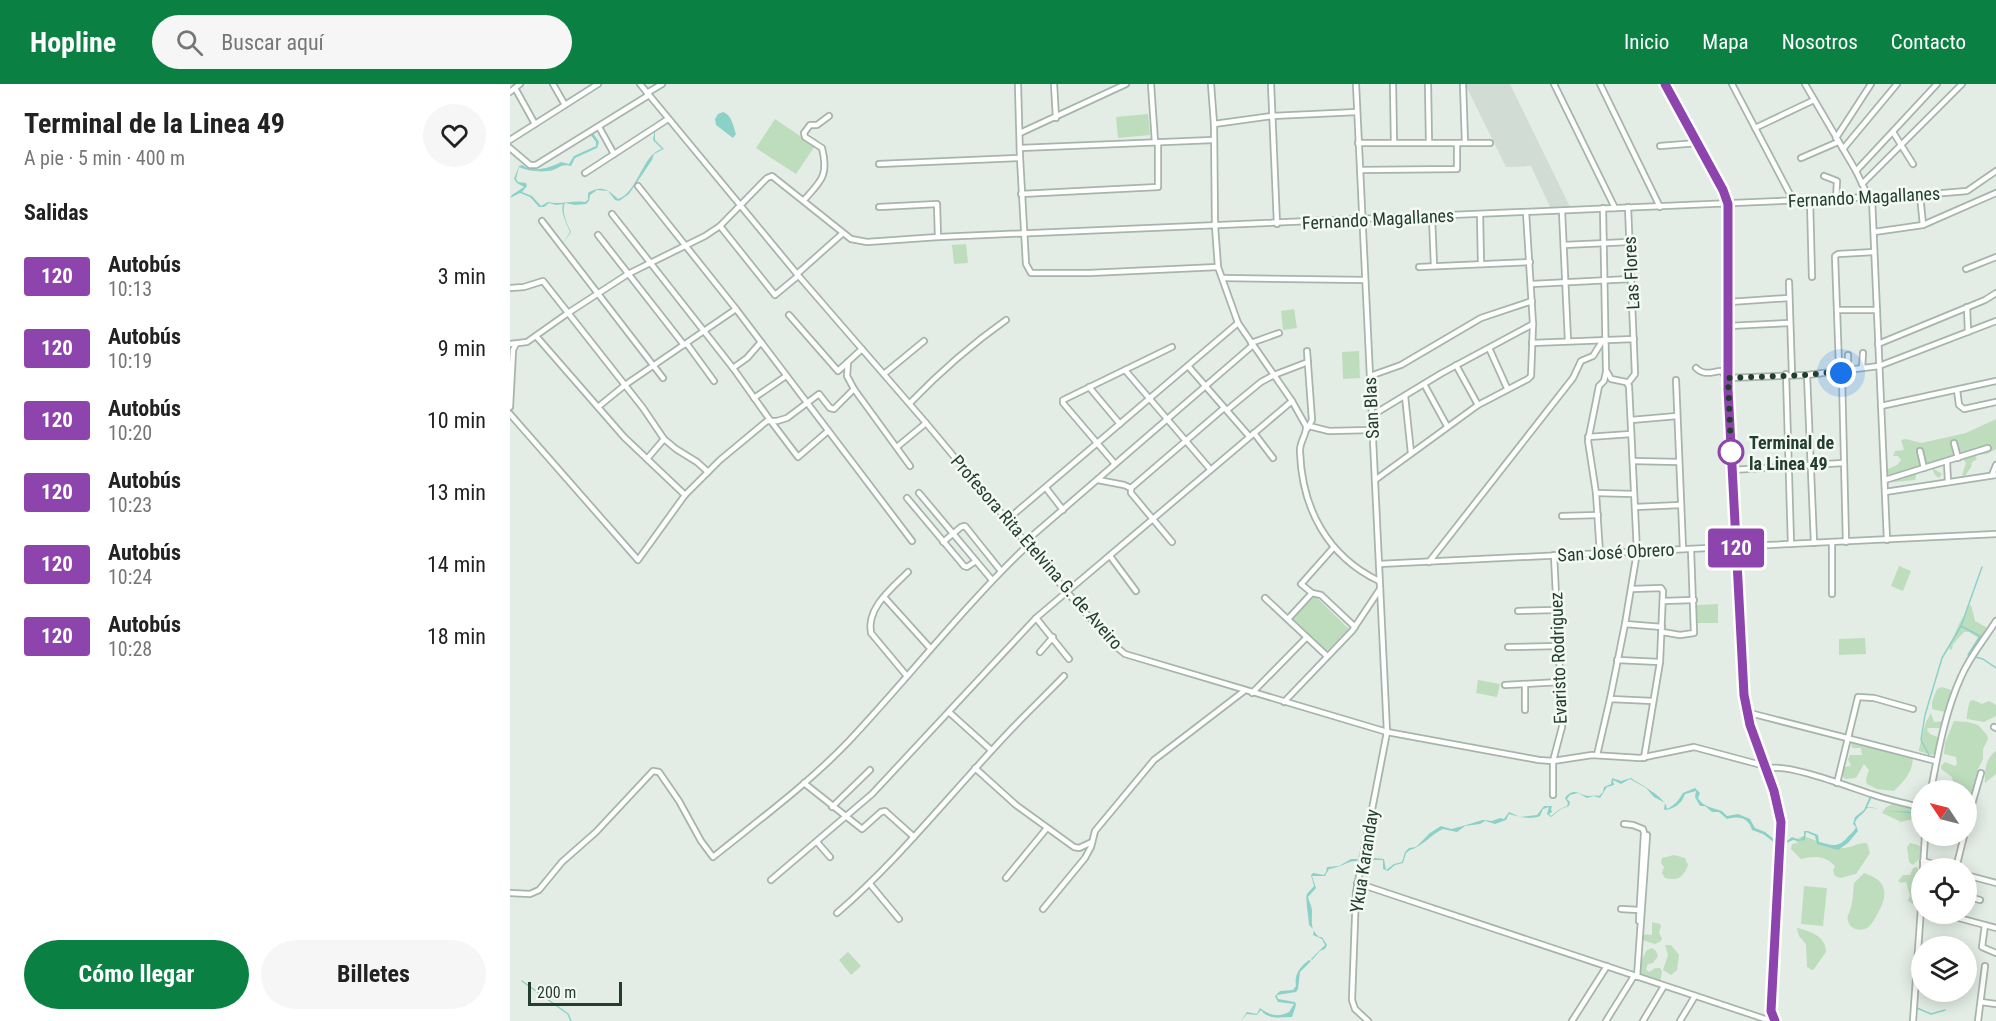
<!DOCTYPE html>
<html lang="es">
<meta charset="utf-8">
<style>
body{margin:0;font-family:"Roboto Condensed",sans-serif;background:#f6f6f6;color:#222;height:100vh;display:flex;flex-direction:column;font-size:22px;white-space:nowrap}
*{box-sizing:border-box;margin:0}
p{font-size:20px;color:#767676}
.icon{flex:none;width:33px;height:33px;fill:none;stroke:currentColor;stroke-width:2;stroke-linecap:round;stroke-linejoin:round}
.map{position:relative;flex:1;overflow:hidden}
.panel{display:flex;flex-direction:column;background:#fff;width:510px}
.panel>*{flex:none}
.badge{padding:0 12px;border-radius:4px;font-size:21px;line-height:39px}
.needle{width:39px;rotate:305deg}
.buttons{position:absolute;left:1401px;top:696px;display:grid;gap:12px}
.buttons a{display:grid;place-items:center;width:66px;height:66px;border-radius:50%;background:#fff;box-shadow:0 3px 15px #0003;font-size:30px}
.scale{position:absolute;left:18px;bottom:15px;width:94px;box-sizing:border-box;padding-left:6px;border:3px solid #233e2f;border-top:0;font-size:16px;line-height:21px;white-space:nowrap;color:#233e2f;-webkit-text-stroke:4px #f4f9f5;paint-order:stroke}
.you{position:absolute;width:30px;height:30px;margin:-15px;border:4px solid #fff;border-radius:50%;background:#1a73e8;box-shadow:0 0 0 9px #1a73e833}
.map>.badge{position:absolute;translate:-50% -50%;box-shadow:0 0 0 3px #fff}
h2{padding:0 24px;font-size:22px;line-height:54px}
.round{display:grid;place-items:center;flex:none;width:63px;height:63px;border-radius:32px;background:#f6f6f6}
.summary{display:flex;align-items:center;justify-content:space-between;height:102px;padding:0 24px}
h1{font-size:28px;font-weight:700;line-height:45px}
.action{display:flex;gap:12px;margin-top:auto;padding:12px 24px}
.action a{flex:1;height:69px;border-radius:36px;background:#0b8043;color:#fff;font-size:24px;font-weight:700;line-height:69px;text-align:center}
.action a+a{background:#f6f6f6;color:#222}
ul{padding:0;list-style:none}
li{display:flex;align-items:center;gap:18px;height:72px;padding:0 24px}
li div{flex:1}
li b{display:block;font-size:22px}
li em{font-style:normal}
li .badge{min-width:66px;font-weight:700;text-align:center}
header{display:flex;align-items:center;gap:36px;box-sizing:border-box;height:84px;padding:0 30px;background:#0b8043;color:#fff}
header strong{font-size:28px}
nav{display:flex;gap:33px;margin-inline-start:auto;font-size:21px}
.search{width:420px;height:54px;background:#f6f6f6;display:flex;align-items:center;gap:15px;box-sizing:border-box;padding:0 21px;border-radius:33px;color:#767676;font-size:22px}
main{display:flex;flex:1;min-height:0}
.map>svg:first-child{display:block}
.built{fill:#d1dcd4}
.green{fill:#bdddbc}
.water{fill:#8cd1c7}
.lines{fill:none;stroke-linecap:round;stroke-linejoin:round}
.stream{stroke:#8cd1c7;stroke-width:1.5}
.minor-casing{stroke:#a6b5ab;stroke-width:8}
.major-casing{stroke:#c1c9c5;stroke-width:9}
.minor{stroke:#fff;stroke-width:4.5}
.major{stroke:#68a182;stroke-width:6}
.line-casing{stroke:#fff;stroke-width:14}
.line{stroke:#8e44ad;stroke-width:9}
.walk{stroke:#233e2f;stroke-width:6;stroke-dasharray:0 10.8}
.stop-dot{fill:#fff;stroke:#8e44ad;stroke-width:3}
.labels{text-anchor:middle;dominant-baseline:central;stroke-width:5;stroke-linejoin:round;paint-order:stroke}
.street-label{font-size:18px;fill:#233e2f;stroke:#f4f9f5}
.stop-label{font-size:18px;font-weight:bold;fill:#233e2f;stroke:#f4f9f5;text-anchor:start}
</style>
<header>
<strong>Hopline</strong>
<div class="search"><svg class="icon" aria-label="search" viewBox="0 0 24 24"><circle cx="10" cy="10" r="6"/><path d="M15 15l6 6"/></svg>Buscar aquí</div>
<nav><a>Inicio</a><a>Mapa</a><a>Nosotros</a><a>Contacto</a></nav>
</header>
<main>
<section class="panel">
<div class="summary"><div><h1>Terminal de la Linea 49</h1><p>A pie · 5 min · 400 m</p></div><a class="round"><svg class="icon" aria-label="heart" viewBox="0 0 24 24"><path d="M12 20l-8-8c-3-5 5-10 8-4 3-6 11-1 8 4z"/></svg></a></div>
<h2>Salidas</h2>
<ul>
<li><span class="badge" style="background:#8e44ad;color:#fff">120</span><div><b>Autobús</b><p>10:13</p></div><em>3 min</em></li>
<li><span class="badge" style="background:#8e44ad;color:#fff">120</span><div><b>Autobús</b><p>10:19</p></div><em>9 min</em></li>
<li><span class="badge" style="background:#8e44ad;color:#fff">120</span><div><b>Autobús</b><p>10:20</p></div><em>10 min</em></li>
<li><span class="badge" style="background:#8e44ad;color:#fff">120</span><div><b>Autobús</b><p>10:23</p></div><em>13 min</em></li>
<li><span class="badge" style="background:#8e44ad;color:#fff">120</span><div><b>Autobús</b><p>10:24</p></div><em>14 min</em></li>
<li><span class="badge" style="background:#8e44ad;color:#fff">120</span><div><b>Autobús</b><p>10:28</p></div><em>18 min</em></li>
</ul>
<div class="action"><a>Cómo llegar</a><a>Billetes</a></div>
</section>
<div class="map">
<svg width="1486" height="937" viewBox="0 0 1486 937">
<rect width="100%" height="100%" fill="#e3ede5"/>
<polygon class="built" points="955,0 1000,0 1061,125 1041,125 1021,82 996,83"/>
<g class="green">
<polygon points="638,30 640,51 608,54 606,33"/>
<polygon points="265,35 305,62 286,90 246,64"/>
<polygon points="456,160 458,179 444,180 442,161"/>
<polygon points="784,225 787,244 773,246 771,227"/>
<polygon points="849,267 850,294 833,295 832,268"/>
<polygon points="1486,335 1486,365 1477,370 1465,371 1467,375 1462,378 1461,383 1455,392 1452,391 1456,379 1452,374 1435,382 1433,377 1427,380 1424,385 1432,390 1429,394 1425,391 1421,382 1412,384 1406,391 1405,396 1384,398 1378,390 1378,385 1387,381 1391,376 1388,372 1383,372 1385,367 1394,366 1391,356 1396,355 1411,359 1456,349"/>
<polygon points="1389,482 1401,487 1393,507 1381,502"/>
<polygon points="805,512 839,545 816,568 782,535"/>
<polygon points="1208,520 1208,539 1187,539 1187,521"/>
<polygon points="1461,521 1465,537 1476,543 1476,548 1470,555 1459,548 1454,548 1443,560 1442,565 1440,566 1439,564 1449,540 1457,527 1458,522"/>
<polygon points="1355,554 1356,570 1329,571 1329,555"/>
<polygon points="968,596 990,600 987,613 966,609"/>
<polygon points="1432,603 1441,606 1439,625 1435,628 1422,625 1422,618 1427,605"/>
<path d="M1463 616 1472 620 1479 617 1486 621V632L1474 638 1457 635C1456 634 1459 618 1460 617Z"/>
<polygon points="1421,629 1424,638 1435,637 1432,644 1418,644 1417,646 1420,650 1430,654 1429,667 1422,671 1409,667 1409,665 1416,638"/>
<polygon points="1444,637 1458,638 1468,641 1477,651 1478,655 1473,665 1473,675 1468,685 1469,692 1467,702 1457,718 1456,706 1445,706 1442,693 1431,685 1431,682 1435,678 1445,682 1447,680 1446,673 1434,670 1435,659"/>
<path d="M1345 656 1396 673 1403 672C1403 688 1395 696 1384 707L1367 705 1357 700 1356 695 1359 686 1354 680 1346 694 1335 695 1332 691 1334 683 1341 682 1338 675 1340 671H1352L1351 664H1342L1341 659Z"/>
<path d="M1486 667V690L1475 699C1474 688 1476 673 1486 667Z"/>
<polygon points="1383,720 1411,728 1411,741 1410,742 1403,735 1391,738 1372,729 1376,723"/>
<path d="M1293 752C1307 756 1318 764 1332 764 1341 764 1349 758 1357 759L1360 769 1346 790 1330 794 1325 792 1323 787 1325 782C1315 771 1304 772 1291 775L1281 765 1282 760 1288 759 1285 756Z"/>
<polygon points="1400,759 1408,761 1413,765 1412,772 1403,781 1399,778 1397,763"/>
<path d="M1164 771 1175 774 1178 781C1173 794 1168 797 1155 794L1152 789 1154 783 1151 779 1152 774Z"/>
<path d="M1407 783C1412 791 1409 808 1407 817L1403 820 1398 817 1400 811 1396 798 1391 799 1388 797 1393 791H1400L1403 784Z"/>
<path d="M1354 789C1377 796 1379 810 1368 829 1365 834 1362 841 1357 844 1349 848 1340 845 1338 837 1337 832 1338 831 1340 827 1343 818 1343 809 1344 799Z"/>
<polygon points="1294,802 1317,804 1313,842 1291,840"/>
<polygon points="1142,838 1150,840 1151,842 1149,849 1152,854 1151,857 1145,860 1132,856 1131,850 1142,851"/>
<path d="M1287 844C1300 847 1316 852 1316 868L1304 885 1302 886 1297 883 1296 860 1289 852Z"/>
<polygon points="1155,861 1161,861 1169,871 1167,886 1161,891 1153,886 1158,871"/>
<polygon points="1142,864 1146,867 1148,872 1143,879 1138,880 1136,885 1139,888 1145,884 1150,884 1152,887 1150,899 1144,899 1128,890 1131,877 1137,866"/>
<polygon points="338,868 351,882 341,891 329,876"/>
</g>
<g class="water">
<path d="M213 28C222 31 223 42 226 50L223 54 206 41 205 35 208 30Z"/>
<path d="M145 45V56L154 65 144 70 142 76 119 110 109 117 105 116 98 107 87 106 80 111 79 117 76 120 65 121 55 119C51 127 57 140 61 148L53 159 60 148C57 140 50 128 53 120L46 121 39 119 34 123H29L20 113 10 109 0 114 2 111 14 103 7 99 4 95 9 82 12 81C24 89 39 84 51 78L59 80 64 72 86 62V58L80 50 83 49 89 58 87 64 65 74 61 82C50 80 52 83 43 86 33 89 17 87 9 83L6 95 8 98 16 99 17 102 12 108 22 112 31 122 38 118C50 121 63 116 75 118L78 116V109C91 101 98 105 108 115 128 109 132 70 152 65L143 56Z"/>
<path d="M880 652 855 777 865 774 874 775 876 786 884 780 892 778 895 768 899 764 906 763 920 749 931 742C934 743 938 744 941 745 943 745 970 737 972 736L982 737 990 734 994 735 999 728 1010 733 1027 731 1034 722H1042L1041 725 1042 728 1039 730 1041 732 1050 725 1057 722 1058 719 1055 714C1065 702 1069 712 1079 712 1082 712 1086 711 1089 712L1093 708 1094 703 1101 700 1102 694 1111 697 1121 694C1131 701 1157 714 1157 725 1166 720 1168 717 1173 709L1185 704 1190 709 1188 714C1193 723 1204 724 1212 727L1217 732 1228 730 1240 735 1245 744 1255 748 1265 756 1268 755 1265 725 1269 759H1265L1253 750 1242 746C1238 733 1229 732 1217 735L1209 728H1202L1195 722H1190L1185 713 1186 707 1175 710C1172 719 1165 725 1155 726L1154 725 1155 719 1144 713 1136 704 1120 695 1111 700 1103 696 1104 701 1097 703 1090 714 1084 712 1077 714 1068 709 1060 711 1057 715 1060 718 1059 722 1051 725 1041 733 1037 730 1039 723 1033 725 1030 732C1020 736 1010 733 999 730L996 736 985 740 975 737 970 740 955 742 947 748 933 745C922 750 910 764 900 766L896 769 893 779 885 781 878 787 873 785V776H864L854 779 851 798 854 777 859 761Z"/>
<path d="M1260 686C1267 699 1273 717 1275 732 1276 740 1275 749 1277 757L1282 753 1290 756 1294 752V747H1298L1308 751 1309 758C1321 761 1327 764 1336 755 1340 750 1343 749 1346 743L1343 740 1345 733 1354 726 1360 712 1362 713 1357 723C1365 723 1370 726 1377 727 1389 728 1402 726 1411 731 1400 728 1388 729 1377 727 1370 726 1364 723 1357 724 1354 730 1349 731 1345 738L1348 747 1338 759 1328 766 1307 760 1305 752 1296 748 1295 756 1289 757 1283 756 1274 760 1276 756 1272 719Z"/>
<path d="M841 775H848L847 777C837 777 830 784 819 785L815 792H802L806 804 798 813C799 818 802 822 802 827 802 838 800 845 809 853H812L817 861 815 865 810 867 802 876 801 875 815 861 812 855 803 851 804 846 799 841C799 835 795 814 797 810 799 807 802 805 804 802L801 791 803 789 814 791 816 788 817 783 829 782Z"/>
<path d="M799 876 801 877 790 888 788 905 786 908 767 911 768 915 785 918 786 921 782 933C770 933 758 936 751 926L747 931 737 930 731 937 737 928 747 930 750 924C760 931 767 934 779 928L784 920 768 918 765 912 770 907 783 906 786 902C784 890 790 883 799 876Z"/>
</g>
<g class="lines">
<g class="stream">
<polyline points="1451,542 1470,552 1458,571"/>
<polyline points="1465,573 1473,575 1486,584"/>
<polyline points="1419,671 1411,656 1415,631 1432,574 1451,542 1472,483"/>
<polyline points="12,897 58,930 61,937"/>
<polyline points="1407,924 1421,930 1435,926"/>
</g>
<defs>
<g id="minor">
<polyline points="43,0 55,21"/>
<polyline points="130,0 287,190 416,339 557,508 604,561 615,570 877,648 1029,676 1043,677 1082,671 1130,674 1184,663 1255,682"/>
<polyline points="544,0 546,34"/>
<polyline points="641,0 645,58"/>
<path d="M701 0 704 40 705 142 708 183 728 239 782 317 796 342C797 351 789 358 790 368 792 424 817 472 869 497"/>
<polyline points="761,0 767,140"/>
<polyline points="846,0 877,648 846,808 842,916 845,925 858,937"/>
<polyline points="883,0 884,59"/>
<polyline points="918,0 919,59"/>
<polyline points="953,0 955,59"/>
<polyline points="1044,0 1105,124"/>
<polyline points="1090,0 1150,123"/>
<polyline points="1222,0 1283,116"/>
<polyline points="1295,0 1346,87 1359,114"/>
<polyline points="508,1 510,74 516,180 521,189 579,189 708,183"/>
<polyline points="5,4 25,40"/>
<polyline points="0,8 10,0"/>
<polyline points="137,9 152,0"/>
<polyline points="704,40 762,32 847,28"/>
<polyline points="89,43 104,70"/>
<polyline points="1245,44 1304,16"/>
<polyline points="1383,48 1403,80"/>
<polyline points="510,49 616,0"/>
<polyline points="1326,54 1361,0"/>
<polyline points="0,56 88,0"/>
<polyline points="848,59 980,59"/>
<polyline points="1150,62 1188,59"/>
<polyline points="0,64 20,81 26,81 139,11"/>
<polyline points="510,64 703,56"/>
<polyline points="1333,65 1387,0"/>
<polyline points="1291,74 1328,58"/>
<polyline points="369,80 510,74"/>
<polyline points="850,86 947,85 947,59"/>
<polyline points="1346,87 1427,0"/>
<polyline points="75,89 158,35"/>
<polyline points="1314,92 1327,97 1326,115"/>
<polyline points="1352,100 1452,0"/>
<polyline points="128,102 226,225 402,457"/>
<polyline points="511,110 648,103 648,58"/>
<polyline points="1410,111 1413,141"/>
<polyline points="1362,114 1377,456"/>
<path d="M294 116C311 97 319 92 312 64L295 53 294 49 300 41H307L319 32"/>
<polyline points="1300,116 1302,193"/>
<polyline points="369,123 427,120 428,153"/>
<polyline points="1118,123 1125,290 1118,299"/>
<polyline points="1093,124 1096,286 1101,295 1116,298 1119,302 1127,468 1115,540 1100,615"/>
<polyline points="1052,127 1058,257"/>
<polyline points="102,130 223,284 260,336 288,373 318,347"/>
<polyline points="970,130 971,180"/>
<polyline points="922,133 924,182"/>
<polyline points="32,137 153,294"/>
<polyline points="210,142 265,211 288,192"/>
<polyline points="1364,148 1413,141 1486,109"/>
<polyline points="88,151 174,261"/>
<polyline points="1054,161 1119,158"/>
<polyline points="909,183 1020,178"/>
<polyline points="1456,185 1486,173"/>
<polyline points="287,190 333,149"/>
<polyline points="713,194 855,196"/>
<polyline points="1279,198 1282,290"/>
<polyline points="1022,200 1121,195"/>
<polyline points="0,204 14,203 33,197 133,324 154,355 166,365 187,378 198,388"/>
<polyline points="1219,218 1279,214"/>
<polyline points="1457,223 1458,248"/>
<polyline points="1327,226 1367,226"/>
<polyline points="279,231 328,287 352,265"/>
<polyline points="1218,242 1280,239"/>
<polyline points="26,252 114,353 175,411"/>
<polyline points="741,259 769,249"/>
<polyline points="1022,259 1124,255"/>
<polyline points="0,260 17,258 58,229 118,190 195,152 210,142 257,94 262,92 341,155 357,158 428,153 1410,111 1457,107 1486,87"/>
<polyline points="177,260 204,297"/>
<polyline points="1368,260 1475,216 1486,209"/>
<polyline points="979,264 997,304"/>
<polyline points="338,278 337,292 344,305 400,382"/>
<polyline points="946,281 968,321"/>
<polyline points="678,282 739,352"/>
<polyline points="223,284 237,274 251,258"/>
<path d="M1186 284C1194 292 1201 288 1211 287L1218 294 1297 291 1369 282 1486 237"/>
<polyline points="1352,284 1353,269"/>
<polyline points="1338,285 1338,271"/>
<polyline points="615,286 700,385"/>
<polyline points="374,290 414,257"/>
<polyline points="1276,290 1281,460"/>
<polyline points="1297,291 1304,459"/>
<polyline points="860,292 891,281 971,234 1022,217"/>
<polyline points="1166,296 1173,465"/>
<polyline points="914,300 937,342"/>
<polyline points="579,303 610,340"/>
<polyline points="1447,306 1449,321 1454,325 1486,318"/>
<polyline points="895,312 901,369"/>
<polyline points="244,314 276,292"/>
<path d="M400 319C429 289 462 260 496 236"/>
<polyline points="1371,322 1486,297"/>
<polyline points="0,323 3,266 6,260"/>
<polyline points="88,323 115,301 226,225"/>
<polyline points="717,326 751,298 764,291 798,278"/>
<polyline points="0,330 128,476 175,411 210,376 257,337 267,337 277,334 309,310 320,324 324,325 344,305"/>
<polyline points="861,332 932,289 1023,240"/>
<polyline points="1121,336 1167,332"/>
<polyline points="799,342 819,347 862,346"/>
<polyline points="797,345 802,336 797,267"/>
<polyline points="744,349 763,374"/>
<polyline points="1078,353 1121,350"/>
<polyline points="1444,359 1448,374"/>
<polyline points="387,363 416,339"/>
<polyline points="1410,367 1414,384"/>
<polyline points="137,375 154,355"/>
<polyline points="1123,377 1169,378"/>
<polyline points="1437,378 1438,398"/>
<polyline points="605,380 553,319 553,316 662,263"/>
<polyline points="1222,386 1333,379"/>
<polyline points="1482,391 1486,381"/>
<polyline points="588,396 614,401 621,404 621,409 662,458"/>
<polyline points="865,396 968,321 1018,295 1021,292 1023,240 1016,128"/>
<polyline points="1375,396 1478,364"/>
<polyline points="536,404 553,426"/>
<polyline points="621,404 714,324"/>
<polyline points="1375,408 1486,391"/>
<polyline points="409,409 482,496"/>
<polyline points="1086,409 1124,410"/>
<polyline points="397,414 454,482 457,483 466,477"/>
<polyline points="1125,423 1171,421"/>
<polyline points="1052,432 1088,431"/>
<polyline points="497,436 728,239"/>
<polyline points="433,458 451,443 455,442 491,487"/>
<polyline points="515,458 743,261"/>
<polyline points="1322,458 1322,510"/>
<polyline points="1336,458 1332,293 1329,282 1325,172 1328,170 1364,168"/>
<polyline points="1090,470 1086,409 1078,357 1089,302 1094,297 1096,288"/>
<polyline points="600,472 626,507"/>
<polyline points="919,478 1063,294 1071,277 1083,272 1093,256"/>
<polyline points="869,480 1486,450"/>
<polyline points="793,498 824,463"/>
<polyline points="791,500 802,509 811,511 845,543"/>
<polyline points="1122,505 1151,504 1153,507 1150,578 1134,674"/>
<polyline points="374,513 420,564"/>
<polyline points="755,514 817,572"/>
<polyline points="1153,517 1184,516"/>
<polyline points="1008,527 1046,526"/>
<polyline points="526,534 559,575"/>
<polyline points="778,535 802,509"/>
<polyline points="1115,540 1152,543"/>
<polyline points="1152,548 1170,551 1184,549 1181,466"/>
<polyline points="998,563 1049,562"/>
<polyline points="530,568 543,553"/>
<polyline points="1107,576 1150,578"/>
<path d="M396 591 361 549C356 524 382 504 398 488"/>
<polyline points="995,601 1051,598"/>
<polyline points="742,609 797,553"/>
<polyline points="774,618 842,547 870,505"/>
<polyline points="1015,626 1015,600"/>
<polyline points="1236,628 1426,677"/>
<polyline points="440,629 481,666"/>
<polyline points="1484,643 1486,644"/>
<polyline points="1087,671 1100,615 1143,617"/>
<polyline points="465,684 506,721 564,763 569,764 582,758"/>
<path d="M1256 685C1276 678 1339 703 1361 710 1378 716 1395 719 1412 724"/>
<polyline points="294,699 352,745 371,728 375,727 404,753"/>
<polyline points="1327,699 1348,613 1364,614 1403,625"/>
<path d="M1421 706C1428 669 1435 628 1451 593 1460 572 1474 556 1486 537"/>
<polyline points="1043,711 1043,677 1052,643 1052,631 1044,471"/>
<polyline points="322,723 360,686"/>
<polyline points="1114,740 1123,741 1133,745 1134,749 1129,837"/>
<polyline points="1456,741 1471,689"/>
<polyline points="307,758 320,773"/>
<polyline points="1413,777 1437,784"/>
<polyline points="1413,784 1415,752"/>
<polyline points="1446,784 1454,752"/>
<polyline points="1456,791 1486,799"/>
<polyline points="496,794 537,744"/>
<polyline points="261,796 362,710 526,534 782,317"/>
<polyline points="847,799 1261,937"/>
<polyline points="360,800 389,835"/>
<polyline points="1456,806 1458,791"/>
<path d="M0 809 20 810 29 806 52 778 86 748 143 687 149 688 169 717 191 757 203 773C249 736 298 700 339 657 400 592 454 522 518 461"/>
<polyline points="1456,812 1470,816"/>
<polyline points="533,825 575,774 581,763 585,747 644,676 734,607"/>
<polyline points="1111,825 1129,826"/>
<path d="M327 829C385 779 432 720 484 664 506 639 531 616 554 592"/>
<polyline points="1434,830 1486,844"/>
<polyline points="1475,841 1472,863 1486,869"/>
<polyline points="1127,893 1137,751"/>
<polyline points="1438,908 1447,910"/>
<polyline points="1471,918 1486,920"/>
<polyline points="1062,937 1097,882"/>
<polyline points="1096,937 1124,892"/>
<polyline points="1133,937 1154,902"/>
<polyline points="1170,937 1185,912"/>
<polyline points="1403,937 1412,810"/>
<polyline points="1468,937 1475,882"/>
</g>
<polyline id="major" points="1156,0 1213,106 1218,120 1218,305 1234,611 1240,641 1268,719 1271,738 1261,927 1265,937"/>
</defs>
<use href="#minor" class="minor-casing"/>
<use href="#major" class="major-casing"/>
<use href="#minor" class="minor"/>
<use href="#major" class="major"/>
</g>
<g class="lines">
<defs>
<polyline id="line" points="1155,0 1213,106 1218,120 1218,305 1234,611 1240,641 1264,707 1271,738 1261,927 1265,937"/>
</defs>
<use href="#line" class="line-casing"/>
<use href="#line" class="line"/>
<polyline class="walk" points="1221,368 1218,294 1297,291 1331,287 1331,289"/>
</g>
<circle class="stop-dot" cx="1221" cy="368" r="12"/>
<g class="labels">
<g class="street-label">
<text transform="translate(1354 113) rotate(-3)">Fernando Magallanes</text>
<text transform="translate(868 135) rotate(-3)">Fernando Magallanes</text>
<text transform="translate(1121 189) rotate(-93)">Las Flores</text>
<text transform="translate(861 324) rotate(-93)">San Blas</text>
<text transform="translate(527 468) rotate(49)">Profesora Rita Etelvina G. de Aveiro</text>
<text transform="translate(1106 468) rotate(-3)">San José Obrero</text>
<text transform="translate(1048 574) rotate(-92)">Evaristo Rodriguez</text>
<text transform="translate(854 777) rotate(-81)">Ykua Karanday</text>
</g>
<g class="stop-label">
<text x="1239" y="358">Terminal de<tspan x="1239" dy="21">la Linea 49</tspan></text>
</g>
</g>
</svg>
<div class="buttons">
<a><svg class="needle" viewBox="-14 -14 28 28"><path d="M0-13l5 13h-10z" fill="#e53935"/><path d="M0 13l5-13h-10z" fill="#767676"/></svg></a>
<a><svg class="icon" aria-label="locate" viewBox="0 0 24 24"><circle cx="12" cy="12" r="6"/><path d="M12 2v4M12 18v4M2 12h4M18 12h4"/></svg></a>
<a><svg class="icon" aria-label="layers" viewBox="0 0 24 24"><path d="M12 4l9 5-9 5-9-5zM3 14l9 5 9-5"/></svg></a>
</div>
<div class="scale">200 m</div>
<div class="you" style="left:1331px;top:289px"></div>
<b class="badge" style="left:1226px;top:464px;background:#8e44ad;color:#fff">120</b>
</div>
</main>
